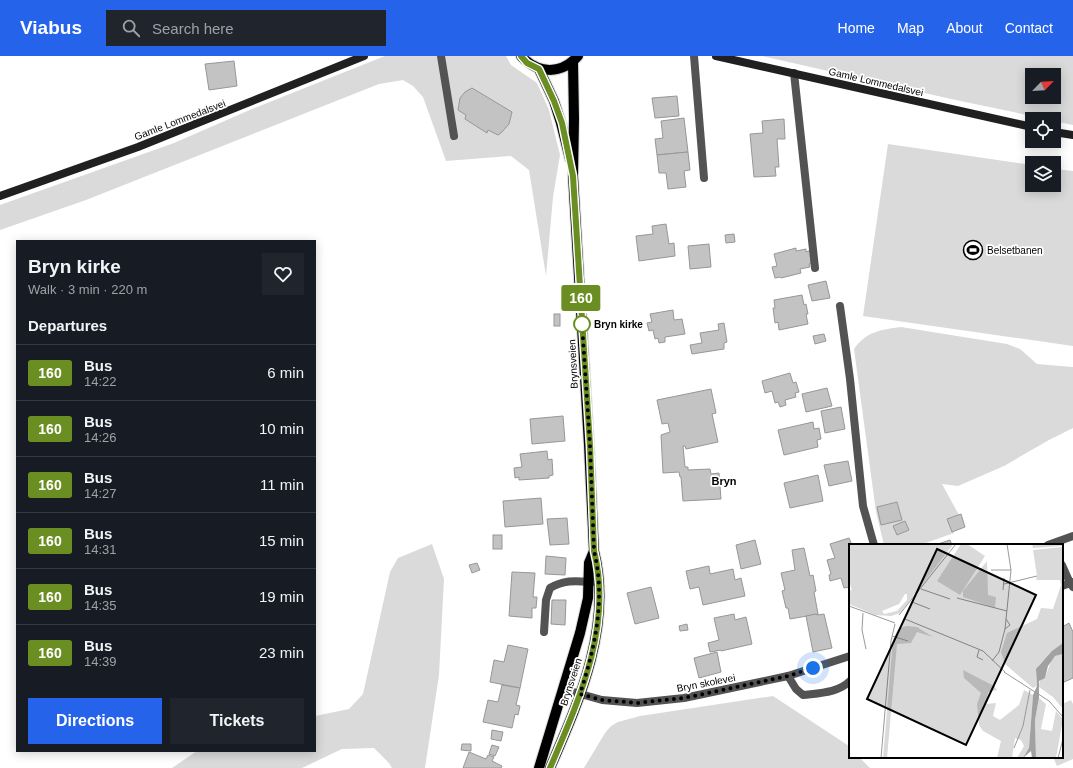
<!DOCTYPE html>
<meta charset="utf-8">
<style>
body{margin:0;font-family:Helvetica,sans-serif;background:#20242c;color:#f1f3f6;height:100vh;display:flex;flex-direction:column;font-size:15px;white-space:nowrap}
*{box-sizing:border-box;margin:0}
p{font-size:13px;color:#9ea1a6}
.icon{flex:none;width:22px;height:22px;fill:none;stroke:currentColor;stroke-width:2;stroke-linecap:round;stroke-linejoin:round}
.map{position:relative;flex:1;overflow:hidden}
.side{position:absolute;left:16px;top:184px;width:300px;height:512px;display:flex;flex-direction:column;background:#171b24;border-radius:0px;box-shadow:0 2px 10px #0003}
.side>*{flex:none}
.badge{padding:0 8px;border-radius:3px;font-size:14px;line-height:26px}
.needle{width:26px;rotate:65deg}
.controls{position:absolute;left:1025px;top:12px;display:grid;gap:8px}
.controls a{display:grid;place-items:center;width:36px;height:36px;border-radius:0px;background:#171b24;box-shadow:0 2px 10px #0003;font-size:20px}
.you{position:absolute;width:20px;height:20px;margin:-10px;border:3px solid #fff;border-radius:50%;background:#1a73e8;box-shadow:0 0 0 6px #1a73e833}
.map>.badge{position:absolute;translate:-50% -50%;box-shadow:0 0 0 2px #fff}
h2{padding:0 12px;font-size:15px;line-height:36px}
.round{display:grid;place-items:center;flex:none;width:42px;height:42px;border-radius:0px;background:#20242c}
.overview{display:flex;align-items:center;justify-content:space-between;height:68px;padding:0 12px}
h1{font-size:19px;font-weight:700;line-height:30px}
.action{display:flex;gap:8px;margin-top:auto;padding:8px 12px}
.action a{flex:1;height:46px;border-radius:0px;background:#2563eb;color:#fff;font-size:16px;font-weight:700;line-height:46px;text-align:center}
.action a+a{background:#20242c;color:#f1f3f6}
ul{padding:0;list-style:none}
li{display:flex;align-items:center;gap:12px;height:56px;padding:0 12px;border-top:1px solid #363941}
li div{flex:1}
li b{display:block;font-size:15px}
li em{font-style:normal}
li .badge{min-width:44px;font-weight:700;text-align:center}
header{display:flex;align-items:center;gap:24px;box-sizing:border-box;height:56px;padding:0 20px;background:#2563eb;color:#fff}
header strong{font-size:19px}
nav{display:flex;gap:22px;margin-inline-start:auto;font-size:14px}
.search{width:280px;height:36px;background:#20242c;display:flex;align-items:center;gap:10px;box-sizing:border-box;padding:0 14px;border-radius:0px;color:#9ea1a6;font-size:15px}
.map>svg:first-child{display:block}
.green{fill:#dadada;fill-rule:evenodd}
.building{fill:#c3c3c3;stroke:#979797}
.lines{fill:none;stroke-linecap:round;stroke-linejoin:round}
.primary-casing{stroke:#dbdbdb;stroke-width:12}
.lane{stroke:#535353;stroke-width:8}
.street{stroke:#535353;stroke-width:8}
.secondary{stroke:#202020;stroke-width:8}
.primary{stroke:#000;stroke-width:10}
.line-casing{stroke:#fff;stroke-width:9}
.line{stroke:#6b8e23;stroke-width:6}
.walk{stroke:#000;stroke-width:4;stroke-dasharray:0 7.2}
.stop-dot{fill:#fff;stroke:#6b8e23;stroke-width:2}
.labels{text-anchor:middle;dominant-baseline:central;stroke-width:3.5;stroke-linejoin:round;paint-order:stroke}
.street-label{font-size:10px;fill:#000;stroke:#fff}
.poi-label{font-size:10px;fill:#000;stroke:#fff;text-anchor:start}
.stop-label{font-size:10px;font-weight:bold;fill:#000;stroke:#fff;text-anchor:start}
.neighbourhood-label{font-size:11px;font-weight:bold;fill:#000;stroke:#fff}
.inset-road{fill:none;stroke:#999;stroke-width:1}
.view{fill:#000;fill-opacity:0.15;stroke:#000;stroke-width:2}
.inset-edge{fill:none;stroke:#000;stroke-width:2}
</style>
<header>
<strong>Viabus</strong>
<div class="search"><svg class="icon" aria-label="search" viewBox="0 0 24 24"><circle cx="10" cy="10" r="6"/><path d="M15 15l6 6"/></svg>Search here</div>
<nav><a>Home</a><a>Map</a><a>About</a><a>Contact</a></nav>
</header>
<div class="map">
<svg width="1073" height="712" viewBox="0 0 1073 712">
<rect width="100%" height="100%" fill="#fff"/>
<g class="green">
<polygon points="385,0 506,0 511,9 537,27 549,54 560,99 553,141 546,220 529,114 511,100 446,105 423,41 413,30 403,24 379,28 86,144 0,174 0,149 174,87 252,53"/>
<path d="M762 0H1073V69L1054 65V63H1046L951 43ZM1032 19H1054V41H1032Z"/>
<polygon points="888,88 1032,109 1032,129 1054,129 1054,113 1073,115 1073,290 863,260"/>
<path d="M901 271 1007 288 1020 293 1037 308 1073 311V372L1049 384 1004 410 958 430 942 428 959 459 950 462 954 477 920 489H884L876 456 854 293C867 275 880 274 901 271Z"/>
<polygon points="432,488 444,523 439,619 425,712 392,712 389,707 374,692 342,693 302,712 172,712 197,695 315,695 315,660 349,653 363,638 390,516 398,502"/>
<polygon points="773,640 849,690 850,701 859,701 870,712 584,712 605,677 611,670 618,666 640,660"/>
<polygon points="1071,644 1073,648 1073,703 1057,710 1053,701 1062,701 1062,648"/>
</g>
<g class="building">
<polygon points="234,5 237,30 209,34 205,8"/>
<polygon points="472,32 512,56 509,68 501,77 498,79 488,74 487,77 465,63 466,59 458,54 460,42 465,36"/>
<polygon points="677,40 679,60 655,62 652,42"/>
<polygon points="684,62 688,96 657,99 655,83 663,82 661,65"/>
<polygon points="784,63 785,83 777,83 779,111 775,111 776,120 754,121 750,78 763,77 762,65"/>
<polygon points="688,96 690,114 684,115 686,131 668,133 666,117 659,117 657,99"/>
<polygon points="666,168 669,188 674,187 675,200 639,205 636,180 653,178 652,170"/>
<polygon points="734,178 735,186 726,187 725,179"/>
<polygon points="709,188 711,211 690,213 688,190"/>
<polygon points="796,192 796,195 806,193 806,196 811,194 814,207 809,208 810,211 800,213 801,217 781,222 780,221 775,222 772,211 777,210 774,198"/>
<polygon points="826,225 830,242 812,245 808,229"/>
<polygon points="802,239 804,249 806,248 808,258 806,258 808,268 779,274 778,266 775,267 773,252 775,252 774,244"/>
<polygon points="673,254 674,264 682,263 685,278 665,281 665,286 659,287 658,282 655,283 653,274 649,275 647,267 652,266 650,258"/>
<rect x="554" y="258" width="6" height="12"/>
<polygon points="724,267 727,286 724,287 724,293 692,298 690,289 702,287 700,277 719,274 718,268"/>
<polygon points="824,278 826,285 815,288 813,280"/>
<polygon points="790,317 793,327 796,326 799,336 795,337 796,341 785,344 786,349 780,351 778,346 775,347 772,335 765,337 762,325"/>
<polygon points="827,332 832,350 806,356 802,338"/>
<polygon points="711,333 716,357 712,358 718,386 686,393 685,390 683,390 685,411 688,411 688,414 710,413 711,418 719,417 721,443 683,445 681,421 680,421 679,416 663,417 661,379 670,376 668,367 662,368 657,344"/>
<polygon points="841,351 845,373 825,377 821,355"/>
<polygon points="563,360 565,385 532,388 530,363"/>
<polygon points="813,366 814,373 819,372 821,383 817,384 818,391 784,399 778,374"/>
<polygon points="547,395 548,404 552,403 553,419 549,420 549,422 519,424 519,421 515,422 514,412 522,411 520,398"/>
<polygon points="848,405 852,425 829,430 824,409"/>
<polygon points="818,419 823,445 790,452 784,427"/>
<polygon points="541,442 543,468 505,471 503,445"/>
<polygon points="897,446 902,464 881,469 877,451"/>
<polygon points="961,458 965,471 952,476 947,463"/>
<polygon points="567,462 569,488 550,489 547,463"/>
<polygon points="905,465 909,474 897,479 893,470"/>
<rect x="493" y="479" width="9" height="14"/>
<polygon points="849,482 852,489 850,489 850,531 844,532 841,522 830,525 829,519 831,518 827,504 835,502 830,488"/>
<polygon points="755,484 761,508 741,513 736,489"/>
<polygon points="950,484 952,489 935,489"/>
<polygon points="804,492 810,520 813,519 816,535 814,536 818,558 790,563 788,552 786,552 782,535 785,534 781,517 795,514 792,494"/>
<polygon points="546,500 566,502 565,519 545,518"/>
<polygon points="477,507 480,514 472,517 469,509"/>
<polygon points="709,510 710,518 733,513 735,524 741,522 745,540 703,549 699,531 690,533 686,515"/>
<polygon points="512,516 535,517 533,541 537,541 536,552 532,552 532,562 509,560"/>
<polygon points="651,531 659,562 635,568 627,537"/>
<polygon points="552,544 566,544 565,569 551,568"/>
<polygon points="734,558 735,564 746,561 752,588 721,595 721,594 710,596 708,587 719,584 714,562"/>
<polygon points="816,558 817,559 824,558 832,592 813,596 806,560"/>
<polygon points="1069,567 1073,576 1073,622 1062,627 1062,571"/>
<polygon points="687,568 688,574 680,575 679,570"/>
<polygon points="508,589 528,593 520,632 490,626 494,604 504,606"/>
<polygon points="717,596 721,616 699,622 694,602"/>
<polygon points="502,629 520,632 516,649 520,650 518,659 515,658 512,672 483,666 488,644 498,646"/>
<polygon points="492,674 503,676 501,685 491,683"/>
<polygon points="462,688 471,688 471,695 461,694"/>
<polygon points="492,689 499,691 495,700 489,698"/>
<polygon points="469,696 486,703 488,699 494,701 492,705 502,710 501,712 463,712"/>
</g>
<g class="lines">
<defs>
<g id="primary">
<path d="M521 0C538 18 561 19 578 0"/>
<polyline points="539,13 554,45 561,67 570,103"/>
<polyline points="539,712 580,577 588,542 589,507 594,495"/>
<path d="M550 712C579 645 613 570 594 495L589 389 573 120 574 63 573 6"/>
</g>
</defs>
<use href="#primary" class="primary-casing"/>
<g class="lane">
<polyline points="441,0 454,80"/>
<polyline points="694,0 704,122"/>
<polyline points="794,17 815,212"/>
<polyline points="840,250 850,323 863,450 874,489"/>
<polyline points="1048,489 1073,480"/>
<polyline points="1062,509 1070,527 1073,531"/>
<path d="M544 576 546 544 550 532C565 523 577 525 594 526"/>
<path d="M788 620 796 633 803 639C819 637 838 637 850 625"/>
</g>
<g class="street">
<polyline points="1062,530 1073,526"/>
<polyline points="563,633 602,644 637,647 684,642 788,620 850,600"/>
</g>
<g class="secondary">
<polyline points="716,0 1032,71"/>
<polyline points="1054,76 1073,79"/>
<polyline points="0,140 138,91 364,0"/>
</g>
<use href="#primary" class="primary"/>
</g>
<g class="lines">
<defs>
<path id="line" d="M521 0 527 7 539 13 554 45 562 67 573 120 590 389 594 495C613 570 579 644 550 712"/>
</defs>
<use href="#line" class="line-casing"/>
<use href="#line" class="line"/>
<path class="walk" d="M582 268 590 389 594 495C606 543 595 592 580 638L602 644 637 647 684 642 788 620 813 612"/>
</g>
<defs>
<symbol id="stadium-ring" viewBox="-11 -11 22 22"><circle r="9.5" fill="#fff" stroke="#000" stroke-width="1.5"/><path d="M0-5a6.5 5 0 1 0 0 10a6.5 5 0 1 0 0-10ZM-3.5-1.8h7v3.6h-7Z" fill="#000"/></symbol>
</defs>
<g fill-rule="evenodd">
<use href="#stadium-ring" x="962" y="183" width="22" height="22"/>
</g>
<circle class="stop-dot" cx="582" cy="268" r="8"/>
<g class="labels">
<g class="street-label">
<text transform="translate(876 26) rotate(13)">Gamle Lommedalsvei</text>
<text transform="translate(180 64) rotate(-21)">Gamle Lommedalsvei</text>
<text transform="translate(573 308) rotate(-93)">Brynsveien</text>
<text transform="translate(571 626) rotate(-72)">Brynsveien</text>
<text transform="translate(706 627) rotate(-11)">Bryn skolevei</text>
</g>
<g class="poi-label">
<text x="987" y="194">Belsetbanen</text>
</g>
<g class="stop-label">
<text x="594" y="268">Bryn kirke</text>
</g>
<g class="neighbourhood-label">
<text x="724" y="425">Bryn</text>
</g>
</g>
<g transform="translate(849 488)">
<rect width="214" height="214" fill="#fff"/>
<path d="M0 0H103V2L51 69 42 72 26 71 0 60V46H3L0 37ZM56 50H58V56L48 67 35 70 33 67 50 60ZM112 0H118L136 12 111 51 88 37ZM183 0H213V2L184 4ZM214 3V99L191 120 187 128 188 142 184 144 156 120 152 108 158 89 188 75 192 64 204 65 212 41 211 36H187L188 32 184 6ZM138 17 139 51 147 53 146 64 114 53V47ZM57 82 68 83 84 93 68 88 62 99 48 100 38 214H34L44 95 49 85ZM214 110V165L204 153 190 143 191 135 196 134 202 117 206 112ZM114 126 145 142 148 146 139 148 137 160 147 159 144 172 151 176 170 161 175 146 184 151 180 205 174 214H168L175 202 172 196 166 194 163 214H148L152 197 134 187 130 181 128 160 132 149 115 134ZM190 154 197 160 192 185 203 187 207 167 214 175 207 214H187L186 176Z" fill="#dadada" fill-rule="evenodd"/>
<path d="M214 99V110L206 112 199 122 196 134 190 137V154L186 176 187 214H183L182 207 174 214 180 204 184 151 188 142 187 125 203 107Z" fill="#a1a1a1"/>
<path class="inset-road" d="M142 26H162M155 40 188 32M72 45 101 55M154 46 155 34M108 54 158 67M63 58 81 65M0 62 46 79M14 69 13 86 17 105M50 71 107 0M56 75 134 107 156 128M156 85 161 81 157 75M43 92 59 97M130 106 128 113 134 116M143 117 150 108 156 85 162 26 158 0M155 128 200 157 214 173M165 204 174 182 181 146M32 214 42 97 46 80M209 214 214 195"/>
<path class="view" d="M88 5 187 51 117 201 18 155Z"/>
<rect width="214" height="214" class="inset-edge"/>
</g>
</svg>
<div class="controls">
<a><svg class="needle" viewBox="-14 -14 28 28"><path d="M0-13l5 13h-10z" fill="#e53935"/><path d="M0 13l5-13h-10z" fill="#9ea1a6"/></svg></a>
<a><svg class="icon" aria-label="locate" viewBox="0 0 24 24"><circle cx="12" cy="12" r="6"/><path d="M12 2v4M12 18v4M2 12h4M18 12h4"/></svg></a>
<a><svg class="icon" aria-label="layers" viewBox="0 0 24 24"><path d="M12 4l9 5-9 5-9-5zM3 14l9 5 9-5"/></svg></a>
</div>
<div class="you" style="left:813px;top:612px"></div>
<b class="badge" style="left:581px;top:242px;background:#6b8e23;color:#fff">160</b>
<section class="side">
<div class="overview"><div><h1>Bryn kirke</h1><p>Walk · 3 min · 220 m</p></div><a class="round"><svg class="icon" aria-label="heart" viewBox="0 0 24 24"><path d="M12 20l-8-8c-3-5 5-10 8-4 3-6 11-1 8 4z"/></svg></a></div>
<h2>Departures</h2>
<ul>
<li><span class="badge" style="background:#6b8e23;color:#fff">160</span><div><b>Bus</b><p>14:22</p></div><em>6 min</em></li>
<li><span class="badge" style="background:#6b8e23;color:#fff">160</span><div><b>Bus</b><p>14:26</p></div><em>10 min</em></li>
<li><span class="badge" style="background:#6b8e23;color:#fff">160</span><div><b>Bus</b><p>14:27</p></div><em>11 min</em></li>
<li><span class="badge" style="background:#6b8e23;color:#fff">160</span><div><b>Bus</b><p>14:31</p></div><em>15 min</em></li>
<li><span class="badge" style="background:#6b8e23;color:#fff">160</span><div><b>Bus</b><p>14:35</p></div><em>19 min</em></li>
<li><span class="badge" style="background:#6b8e23;color:#fff">160</span><div><b>Bus</b><p>14:39</p></div><em>23 min</em></li>
</ul>
<div class="action"><a>Directions</a><a>Tickets</a></div>
</section>
</div>
